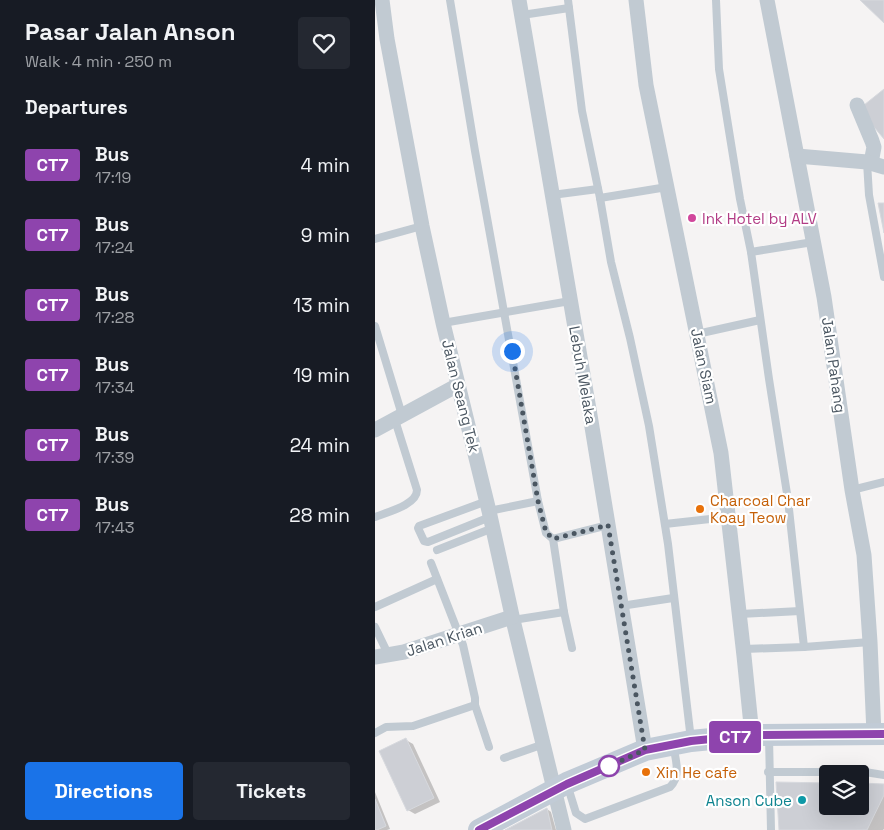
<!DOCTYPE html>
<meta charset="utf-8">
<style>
body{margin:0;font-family:"Space Grotesk",sans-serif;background:#242831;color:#f1f3f6;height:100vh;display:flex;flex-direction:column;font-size:19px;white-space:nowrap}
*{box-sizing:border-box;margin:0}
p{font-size:16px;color:#9ea1a6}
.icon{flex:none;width:28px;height:28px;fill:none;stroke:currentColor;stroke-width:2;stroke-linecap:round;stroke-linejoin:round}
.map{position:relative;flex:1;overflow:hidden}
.details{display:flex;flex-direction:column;background:#171b24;width:375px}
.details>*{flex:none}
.badge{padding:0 10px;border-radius:4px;font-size:18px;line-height:32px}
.tools{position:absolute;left:444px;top:765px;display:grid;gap:10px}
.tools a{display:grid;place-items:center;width:50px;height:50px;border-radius:5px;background:#171b24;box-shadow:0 5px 20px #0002;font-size:25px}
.you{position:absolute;width:25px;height:25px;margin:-12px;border:4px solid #fff;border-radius:50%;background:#1a73e8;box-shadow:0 0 0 8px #1a73e833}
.map>.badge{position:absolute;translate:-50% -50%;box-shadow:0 0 0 2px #fff}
h2{padding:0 25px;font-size:19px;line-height:45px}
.round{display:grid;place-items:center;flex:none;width:52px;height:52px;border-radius:5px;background:#242831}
.head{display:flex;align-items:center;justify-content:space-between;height:85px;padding:0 25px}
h1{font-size:24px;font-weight:600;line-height:38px}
.cta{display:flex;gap:10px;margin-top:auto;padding:10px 25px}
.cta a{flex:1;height:58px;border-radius:5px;background:#1a73e8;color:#fff;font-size:20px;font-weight:600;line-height:58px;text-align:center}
.cta a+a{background:#242831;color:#f1f3f6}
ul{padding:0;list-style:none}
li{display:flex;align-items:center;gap:15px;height:70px;padding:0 25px}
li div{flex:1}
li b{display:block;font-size:19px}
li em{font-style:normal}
li .badge{min-width:55px;font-weight:700;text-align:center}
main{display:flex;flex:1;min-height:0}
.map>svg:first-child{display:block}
.shadow{fill:#0003}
.building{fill:#cdcfd5;stroke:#d7d9de}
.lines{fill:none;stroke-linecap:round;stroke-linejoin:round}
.service{stroke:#c1cad2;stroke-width:8}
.minor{stroke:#c1cad2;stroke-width:15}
.secondary{stroke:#c1cbd6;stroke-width:22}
.line-casing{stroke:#fff;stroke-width:11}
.line{stroke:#8e44ad;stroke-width:8}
.walk{stroke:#4a5661;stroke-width:5;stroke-dasharray:0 9}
.hotel-dot{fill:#d1479c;stroke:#fff;stroke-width:2}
.food-dot{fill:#e8710a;stroke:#fff;stroke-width:2}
.stop-dot{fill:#fff;stroke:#8e44ad;stroke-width:2.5}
.culture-dot{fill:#0f9aa8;stroke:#fff;stroke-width:2}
.labels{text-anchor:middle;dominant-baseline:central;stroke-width:4.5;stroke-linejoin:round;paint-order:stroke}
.hotel-label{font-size:15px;fill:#b23c85;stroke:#fff;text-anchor:start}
.street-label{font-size:15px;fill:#4a5661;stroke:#fff}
.food-label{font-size:15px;fill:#c56008;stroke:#fff;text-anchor:start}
.culture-label{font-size:15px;fill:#0d838f;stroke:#fff;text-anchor:end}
</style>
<main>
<section class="details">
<div class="head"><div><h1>Pasar Jalan Anson</h1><p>Walk · 4 min · 250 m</p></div><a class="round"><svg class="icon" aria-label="heart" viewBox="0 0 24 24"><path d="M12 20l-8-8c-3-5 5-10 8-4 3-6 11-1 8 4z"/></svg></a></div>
<h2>Departures</h2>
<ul>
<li><span class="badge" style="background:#8e44ad;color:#fff">CT7</span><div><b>Bus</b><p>17:19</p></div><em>4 min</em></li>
<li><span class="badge" style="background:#8e44ad;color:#fff">CT7</span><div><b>Bus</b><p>17:24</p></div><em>9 min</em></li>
<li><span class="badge" style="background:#8e44ad;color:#fff">CT7</span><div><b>Bus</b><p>17:28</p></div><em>13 min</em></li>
<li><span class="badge" style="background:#8e44ad;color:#fff">CT7</span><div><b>Bus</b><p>17:34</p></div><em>19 min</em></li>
<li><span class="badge" style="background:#8e44ad;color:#fff">CT7</span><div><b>Bus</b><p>17:39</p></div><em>24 min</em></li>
<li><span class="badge" style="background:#8e44ad;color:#fff">CT7</span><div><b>Bus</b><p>17:43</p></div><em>28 min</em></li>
</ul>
<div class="cta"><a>Directions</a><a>Tickets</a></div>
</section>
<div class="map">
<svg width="509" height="830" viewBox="0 0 509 830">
<rect width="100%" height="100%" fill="#f5f3f3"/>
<g class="shadow">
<polygon points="31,740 38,744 65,802 40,814 33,810"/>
<polygon points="402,783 452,784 452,806 485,806 485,785 509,785 509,829 508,830 405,830"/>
<polygon points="0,792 15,829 12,830 0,830"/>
<polygon points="172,809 176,812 181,830 133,830"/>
</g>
<g class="building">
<polygon points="485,0 509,0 509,23"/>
<polygon points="509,89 509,139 484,109"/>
<polygon points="503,203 509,203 509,233"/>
<polygon points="31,738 59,798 32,811 4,751"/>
<polygon points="401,782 452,783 452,806 485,806 485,783 509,784 509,795 492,830 404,830"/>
<polygon points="0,799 11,826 2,830 0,830"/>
<polygon points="172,808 177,830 130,830"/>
</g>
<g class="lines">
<g class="service">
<polyline points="75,0 100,151 163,501 171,533 178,539 189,612 197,648"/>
<polyline points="193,0 207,111 225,198 236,262 255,338 274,426 293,544 316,740"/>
<polyline points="341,0 344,69 365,199 376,252 394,379 413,500 429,647"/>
<polyline points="147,15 194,8"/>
<polyline points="492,162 494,195 509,277"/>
<polyline points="177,195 223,189"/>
<polyline points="225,198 292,187"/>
<polyline points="0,239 47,226"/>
<polyline points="376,252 438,242"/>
<polyline points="68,323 195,301"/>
<polyline points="0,326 27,415"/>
<polyline points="322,334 385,320"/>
<polyline points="477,490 509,482"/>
<polyline points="112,501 44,526 43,528 49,541 53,542 115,517"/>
<polyline points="114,511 163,501"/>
<path d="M0 517C12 512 42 505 42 490L20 420"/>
<polyline points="290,524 353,517"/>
<polyline points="178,539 233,525"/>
<polyline points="62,550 118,528"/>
<polyline points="56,563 88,645 100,698 100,705 114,747"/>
<polyline points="246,606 298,598"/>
<polyline points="0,607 62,579"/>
<polyline points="365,614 425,611"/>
<polyline points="138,620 189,612"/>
<polyline points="0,627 13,654"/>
<polyline points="369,649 429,647 495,642"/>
<polyline points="0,733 11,727 38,726 100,705"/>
<polyline points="394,737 396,830"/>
<polyline points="129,758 169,744"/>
<polyline points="393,772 490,772 509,775"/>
<path d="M192 784 201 813 210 819 295 787C306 777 301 759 298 746"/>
</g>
<g class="minor">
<polyline points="7,0 12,39 47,226 68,323 114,511 138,620 189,830"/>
<polyline points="144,0 216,421 270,750"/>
<polyline points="261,0 271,85 346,453 369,656 377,735"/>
<polyline points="392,0 449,297 477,490 489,555 495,642 499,734"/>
<polyline points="482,105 497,141 499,147 496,163"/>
<polyline points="422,156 492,162 509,167"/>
<polyline points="0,430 83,385"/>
<polyline points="0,657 29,652 137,617"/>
</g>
<polyline class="secondary" points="104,830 192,783 270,750 316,741 377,735 509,734"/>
</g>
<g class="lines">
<defs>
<polyline id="line" points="104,830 192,784 270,750 316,741 376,735 509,734"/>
</defs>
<use href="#line" class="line-casing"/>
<use href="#line" class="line"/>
<polyline class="walk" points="137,351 163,501 171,532 178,539 233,525 270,750 234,766"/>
</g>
<circle class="hotel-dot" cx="317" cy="218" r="5"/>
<g class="food-dot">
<circle cx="325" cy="509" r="5"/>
<circle cx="271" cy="772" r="5"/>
</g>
<circle class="stop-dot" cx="234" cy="766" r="10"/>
<circle class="culture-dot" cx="427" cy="800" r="5"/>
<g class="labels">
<g class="hotel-label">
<text x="327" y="218">Ink Hotel by ALV</text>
</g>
<g class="street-label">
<text transform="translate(459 365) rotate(82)">Jalan Pahang</text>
<text transform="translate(329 366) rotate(78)">Jalan Siam</text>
<text transform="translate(208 375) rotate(80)">Lebuh Melaka</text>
<text transform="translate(86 396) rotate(76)">Jalan Seang Tek</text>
<text transform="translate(69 639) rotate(-18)">Jalan Krian</text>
</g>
<g class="food-label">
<text x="335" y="500">Charcoal Char<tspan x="335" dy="17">Koay Teow</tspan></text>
<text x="281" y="772">Xin He cafe</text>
</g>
<g class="culture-label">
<text x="417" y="800">Anson Cube</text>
</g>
</g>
</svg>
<div class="tools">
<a><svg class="icon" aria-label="layers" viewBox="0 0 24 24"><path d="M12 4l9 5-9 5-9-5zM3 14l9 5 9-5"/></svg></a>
</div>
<div class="you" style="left:137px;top:351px"></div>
<b class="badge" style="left:360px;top:737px;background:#8e44ad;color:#fff">CT7</b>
</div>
</main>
